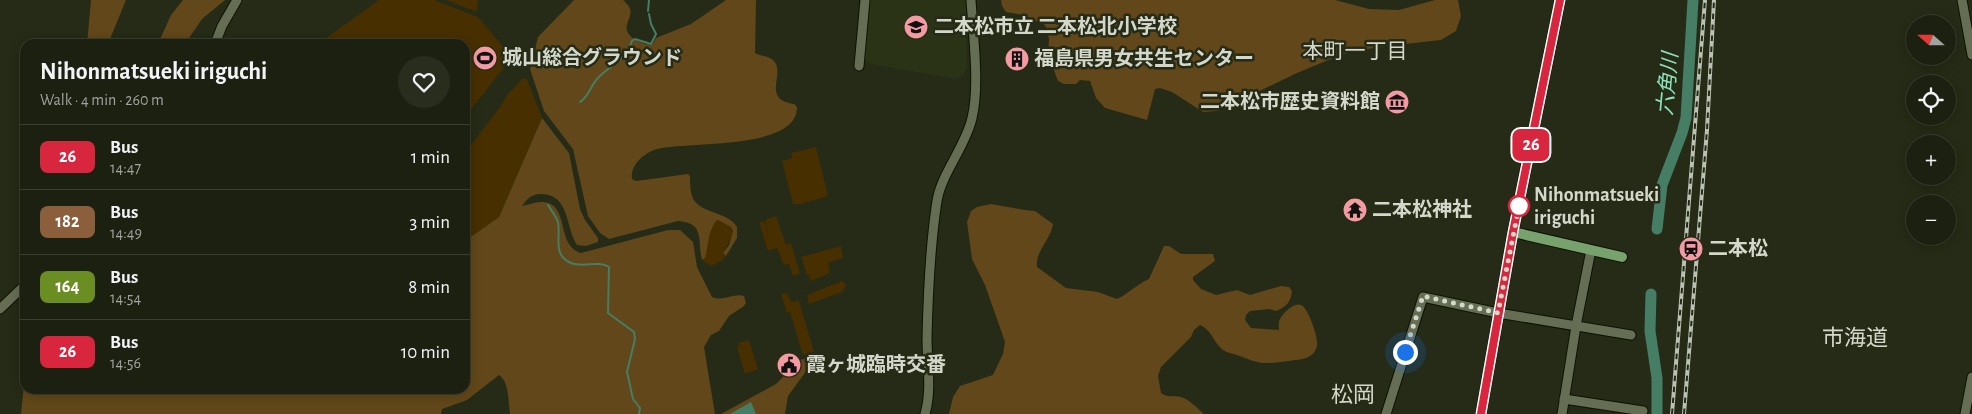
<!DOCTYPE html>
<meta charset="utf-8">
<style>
body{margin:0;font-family:"Alegreya Sans","Noto Sans JP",sans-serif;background:#292d1e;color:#f1f3f6;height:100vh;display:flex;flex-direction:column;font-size:19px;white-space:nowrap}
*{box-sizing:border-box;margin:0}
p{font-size:16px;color:#a0a39f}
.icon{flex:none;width:28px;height:28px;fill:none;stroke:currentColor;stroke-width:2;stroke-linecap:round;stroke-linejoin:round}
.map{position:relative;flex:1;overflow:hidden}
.details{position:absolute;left:20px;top:39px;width:450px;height:355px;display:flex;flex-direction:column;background:#1c2010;border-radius:15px;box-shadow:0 2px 12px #0003,0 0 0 1px #3a3e30}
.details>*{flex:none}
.badge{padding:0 10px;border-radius:8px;font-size:18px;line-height:32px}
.needle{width:32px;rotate:291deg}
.controls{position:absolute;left:1906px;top:15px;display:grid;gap:10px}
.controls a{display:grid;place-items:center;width:50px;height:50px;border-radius:50%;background:#1c2010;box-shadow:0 2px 12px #0003,0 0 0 1px #3a3e30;font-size:25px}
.you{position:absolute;width:25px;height:25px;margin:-12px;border:4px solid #fff;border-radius:50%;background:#1a73e8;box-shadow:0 0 0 8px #1a73e833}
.map>.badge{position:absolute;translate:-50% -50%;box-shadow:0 0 0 2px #fff}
.round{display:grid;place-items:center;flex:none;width:52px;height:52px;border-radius:26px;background:#292d1e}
.overview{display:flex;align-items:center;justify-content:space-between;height:85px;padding:0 20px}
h1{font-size:24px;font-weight:700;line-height:38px}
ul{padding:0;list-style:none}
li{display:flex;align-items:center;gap:15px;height:65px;padding:0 20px;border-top:1px solid #3a3e30}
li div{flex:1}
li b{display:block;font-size:19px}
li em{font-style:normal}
li .badge{min-width:55px;font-weight:700;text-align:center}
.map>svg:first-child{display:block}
.built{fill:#2b3317}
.green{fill:#472f00}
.forest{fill:#614719}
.water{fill:#467e65}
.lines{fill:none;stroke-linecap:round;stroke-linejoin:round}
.stream{stroke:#467e65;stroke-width:2}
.river{stroke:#467e65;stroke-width:11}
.minor-casing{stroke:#0e1302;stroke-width:11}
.major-casing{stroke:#0e1302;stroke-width:12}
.minor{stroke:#666d55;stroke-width:9}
.major{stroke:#77a26e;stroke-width:10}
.rail-casing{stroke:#bcc2b3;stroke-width:4}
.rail{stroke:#252b16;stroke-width:2;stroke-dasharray:5.5;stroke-linecap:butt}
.line-casing{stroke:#fff;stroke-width:11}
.line{stroke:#d7263d;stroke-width:8}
.walk{stroke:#d3d8ca;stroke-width:5;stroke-dasharray:0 9}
.stop-dot{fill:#fff;stroke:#d7263d;stroke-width:2.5}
.labels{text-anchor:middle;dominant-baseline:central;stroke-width:5;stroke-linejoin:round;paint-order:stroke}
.poi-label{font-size:20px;font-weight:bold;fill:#d3d8ca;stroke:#252b16;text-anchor:start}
.stop-label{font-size:20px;font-weight:bold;fill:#d3d8ca;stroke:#252b16;text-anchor:start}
.neighbourhood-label{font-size:21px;fill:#d3d8ca;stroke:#252b16}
.water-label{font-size:21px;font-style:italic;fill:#8ce3bc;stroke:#252b16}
.quarter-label{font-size:22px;fill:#d3d8ca;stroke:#252b16}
</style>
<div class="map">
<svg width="1972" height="414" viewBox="0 0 1972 414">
<rect width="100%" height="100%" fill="#252b16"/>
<polygon class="built" points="869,0 966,0 967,67 964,74 956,79 872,64 866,62 863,55"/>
<g class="green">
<polygon points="379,0 434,0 478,17 506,50 505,66 465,117 465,44 318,44"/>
<polygon points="446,0 478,0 477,12"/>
<polygon points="523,78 527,79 542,118 499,217 465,241 465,153 500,107 507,95"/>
<polygon points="816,147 828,196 801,204 793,204 782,161 792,158 791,153"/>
<polygon points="776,216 786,245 791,243 800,274 793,276 789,264 784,265 777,248 768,251 759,222 764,221 769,237 765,220"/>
<polygon points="718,220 731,227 733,234 723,253 726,256 721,261 711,266 702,260 704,260 708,233 716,221"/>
<polygon points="841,246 843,258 828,263 830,273 811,281 809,275 807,275 801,257"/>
<polygon points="842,281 846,285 842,292 809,304 807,295"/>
<polygon points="787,293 791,302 799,301 814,352 803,355 790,312 787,313 781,294"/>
<polygon points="749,340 758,369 745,374 737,348 739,347 738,343"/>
</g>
<g class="forest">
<polygon points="91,0 126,0 108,44 87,44"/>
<polygon points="183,0 225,0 202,19 185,44 158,44 171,15"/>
<path d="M574 0H623C626 3 629 5 630 9 632 15 628 19 627 25 624 37 642 44 652 45L656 38 691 24 726 0H756L755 53C760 56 769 56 773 60 787 73 760 99 794 104L797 107C798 151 685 141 657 149 644 153 630 165 632 179L636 181 688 174 690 176C690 182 690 190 692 196 698 214 728 211 737 227V238L726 256 723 253 729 245 733 231 731 227 718 220 716 221C707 234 709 244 705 258L702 260C697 241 706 223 678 221L609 239 600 233 588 216 573 149 544 111 530 69 538 37Z"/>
<polygon points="1001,0 1335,0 1369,9 1399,10 1435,0 1458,0 1461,16 1456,31 1441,40 1378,47 1343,54 1297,73 1218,111 1203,112 1172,92 1160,88 1155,89 1147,120 1105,108 1096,98 1090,81 1080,80 1076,84 1064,84 1058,81 1048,54 1049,39 1045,25 1023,15 1006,12 1002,6"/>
<path d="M542 118 569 153 580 209 585 220 598 238V242L586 246 577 245C565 227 570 194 541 194 531 194 527 199 522 206 528 205 535 202 541 202 571 202 555 245 581 253L668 230H680L693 242 697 267 712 297C723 302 733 293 744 296L746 303 744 306 729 316 719 331 711 335 704 347 715 414H510C508 402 510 383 499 375L467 400 442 409 441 414H21L25 374V389H465V241L499 217Z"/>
<path d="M991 204 1025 210 1035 211 1053 224C1051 240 1035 251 1037 267L1066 288 1098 292 1117 299C1129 293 1136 285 1149 279L1164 246H1169L1181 254H1213L1215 261 1193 277V280L1201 289 1216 295 1237 290 1250 295 1281 286 1289 287 1292 291C1291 302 1286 307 1276 311L1269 309 1250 311 1246 315 1245 320 1251 328 1279 330C1279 326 1278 322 1280 319 1283 313 1294 302 1301 305 1308 307 1319 339 1317 346 1313 360 1301 359 1289 361 1263 364 1262 365 1237 355 1233 354 1226 352 1223 350 1213 342 1212 330 1200 325L1194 330 1191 337 1161 367 1158 376 1161 393C1168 398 1173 395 1181 397 1190 400 1197 408 1204 414H949L953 397 960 386 993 375 1003 354 1005 342 985 285 972 259 967 222 971 211 977 207Z"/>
<polygon points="810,357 813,360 812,363 788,396 785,414 721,414 776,384 800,360"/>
</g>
<polygon class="water" points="751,402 756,414 730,414"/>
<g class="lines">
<g class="stream">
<polyline points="648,11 649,0"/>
<path d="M580 102C589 96 590 87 597 79 610 65 624 62 632 41L635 39 651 44 656 34 651 24 649 14"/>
<path d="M548 205C551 210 556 216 558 222 561 237 552 255 571 263 584 268 598 260 609 267L608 313 634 332 635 339 627 372 633 399 640 408 639 414"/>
</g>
<g class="river">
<polyline points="1657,229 1662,185 1682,133 1686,118 1693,0"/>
<polyline points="1651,294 1650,331 1657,378 1657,414"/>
</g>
<defs>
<g id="minor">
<polyline points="1962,0 1972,55"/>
<polyline points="215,44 222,26 237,0"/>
<polyline points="859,66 865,0"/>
<polyline points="0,309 25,285"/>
<polyline points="1564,399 1643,411"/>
<path d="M925 414C932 390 927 363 927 338 928 293 930 246 937 201 941 174 966 146 972 118 980 86 973 34 971 0"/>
<polyline points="1386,414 1423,297 1498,313 1631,335"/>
<polyline points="1562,414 1576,326 1591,250"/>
<polyline points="1965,414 1972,377"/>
</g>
<g id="major">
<polyline points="1513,232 1622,257"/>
<polyline points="1481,414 1513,232 1560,0"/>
</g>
</defs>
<use href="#minor" class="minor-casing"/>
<use href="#major" class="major-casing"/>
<use href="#minor" class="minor"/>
<use href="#major" class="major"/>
<defs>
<g id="rail">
<polyline points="1672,414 1705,0"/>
<polyline points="1684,414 1707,130 1714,0"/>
</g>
</defs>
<use href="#rail" class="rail-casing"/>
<use href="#rail" class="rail"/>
</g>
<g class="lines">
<defs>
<polyline id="line" points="1481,414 1513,232 1560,0"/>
</defs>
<use href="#line" class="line-casing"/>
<use href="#line" class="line"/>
<polyline class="walk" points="1405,352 1423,296 1498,313 1519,206"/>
</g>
<defs>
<symbol id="school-disc" viewBox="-11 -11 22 22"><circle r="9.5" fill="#f49aa2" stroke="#252b16"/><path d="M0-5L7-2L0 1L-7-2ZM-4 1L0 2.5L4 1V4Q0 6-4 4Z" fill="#111"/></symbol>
<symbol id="stadium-disc" viewBox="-11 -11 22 22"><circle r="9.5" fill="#f49aa2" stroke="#252b16"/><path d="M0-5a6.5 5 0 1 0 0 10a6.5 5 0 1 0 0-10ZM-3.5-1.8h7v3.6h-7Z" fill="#111"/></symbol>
<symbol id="building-disc" viewBox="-11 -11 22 22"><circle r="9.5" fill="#f49aa2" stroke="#252b16"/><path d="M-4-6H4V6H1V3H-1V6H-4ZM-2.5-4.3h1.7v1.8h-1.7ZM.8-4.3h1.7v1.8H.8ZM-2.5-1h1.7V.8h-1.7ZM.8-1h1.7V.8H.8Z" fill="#111"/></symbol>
<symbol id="museum-disc" viewBox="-11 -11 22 22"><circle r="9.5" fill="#f49aa2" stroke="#252b16"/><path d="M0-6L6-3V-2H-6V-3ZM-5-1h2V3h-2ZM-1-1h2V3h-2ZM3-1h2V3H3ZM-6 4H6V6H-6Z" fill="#111"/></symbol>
<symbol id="temple-disc" viewBox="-11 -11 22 22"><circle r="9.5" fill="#f49aa2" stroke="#252b16"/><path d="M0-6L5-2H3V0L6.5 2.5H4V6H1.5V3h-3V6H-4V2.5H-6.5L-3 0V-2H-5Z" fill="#111"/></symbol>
<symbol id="station-disc" viewBox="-11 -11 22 22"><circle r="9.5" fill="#f49aa2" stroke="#252b16"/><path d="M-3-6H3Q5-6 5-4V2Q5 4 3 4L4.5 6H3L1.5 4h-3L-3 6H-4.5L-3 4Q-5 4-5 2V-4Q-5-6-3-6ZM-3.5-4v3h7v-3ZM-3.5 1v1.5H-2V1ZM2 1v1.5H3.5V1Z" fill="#111"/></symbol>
<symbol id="civic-disc" viewBox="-11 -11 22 22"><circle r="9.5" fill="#f49aa2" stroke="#252b16"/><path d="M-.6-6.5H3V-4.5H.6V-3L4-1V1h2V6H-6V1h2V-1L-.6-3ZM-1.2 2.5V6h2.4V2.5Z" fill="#111"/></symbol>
</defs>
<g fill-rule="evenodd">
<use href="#school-disc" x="902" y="13" width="28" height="28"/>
<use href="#stadium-disc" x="471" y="44" width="28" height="28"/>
<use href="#building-disc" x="1003" y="45" width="28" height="28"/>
<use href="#museum-disc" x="1383" y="88" width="28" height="28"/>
<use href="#temple-disc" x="1341" y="196" width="28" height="28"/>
<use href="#station-disc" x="1677" y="235" width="28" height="28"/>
<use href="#civic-disc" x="775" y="351" width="28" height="28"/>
</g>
<circle class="stop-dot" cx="1519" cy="206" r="10"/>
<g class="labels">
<g class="poi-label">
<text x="934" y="27">二本松市立 二本松北小学校</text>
<text x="502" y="58">城山総合グラウンド</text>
<text x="1034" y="59">福島県男女共生センター</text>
<text x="1380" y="102" text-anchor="end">二本松市歴史資料館</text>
<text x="1372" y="210">二本松神社</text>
<text x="1708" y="249">二本松</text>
<text x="806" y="365">霞ヶ城臨時交番</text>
</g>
<g class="stop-label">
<text x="1534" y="195">Nihonmatsueki<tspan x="1534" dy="23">iriguchi</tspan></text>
</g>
<g class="neighbourhood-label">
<text x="1355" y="51">本町一丁目</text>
</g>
<g class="water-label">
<text transform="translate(1668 84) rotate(-85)">六角川</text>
</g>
<g class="quarter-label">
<text x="1855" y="338">市海道</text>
<text x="1353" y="395">松岡</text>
</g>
</g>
</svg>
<div class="controls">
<a><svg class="needle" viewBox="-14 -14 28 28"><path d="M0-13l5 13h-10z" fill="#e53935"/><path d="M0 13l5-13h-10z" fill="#a0a39f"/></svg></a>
<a><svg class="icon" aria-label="locate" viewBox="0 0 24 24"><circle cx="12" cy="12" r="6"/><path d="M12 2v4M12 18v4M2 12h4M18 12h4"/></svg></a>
<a>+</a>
<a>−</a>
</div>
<div class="you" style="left:1405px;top:352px"></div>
<b class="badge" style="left:1531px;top:145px;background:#d7263d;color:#fff">26</b>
<section class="details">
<div class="overview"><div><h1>Nihonmatsueki iriguchi</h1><p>Walk · 4 min · 260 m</p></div><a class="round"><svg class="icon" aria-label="heart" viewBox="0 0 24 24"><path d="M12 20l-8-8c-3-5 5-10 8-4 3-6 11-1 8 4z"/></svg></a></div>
<ul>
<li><span class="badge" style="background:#d7263d;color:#fff">26</span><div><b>Bus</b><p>14:47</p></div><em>1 min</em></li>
<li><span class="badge" style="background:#8b5e3c;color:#fff">182</span><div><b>Bus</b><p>14:49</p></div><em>3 min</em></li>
<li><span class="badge" style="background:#6b8e23;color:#fff">164</span><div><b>Bus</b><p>14:54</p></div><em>8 min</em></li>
<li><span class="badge" style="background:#d7263d;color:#fff">26</span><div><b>Bus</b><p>14:56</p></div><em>10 min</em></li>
</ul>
</section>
</div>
